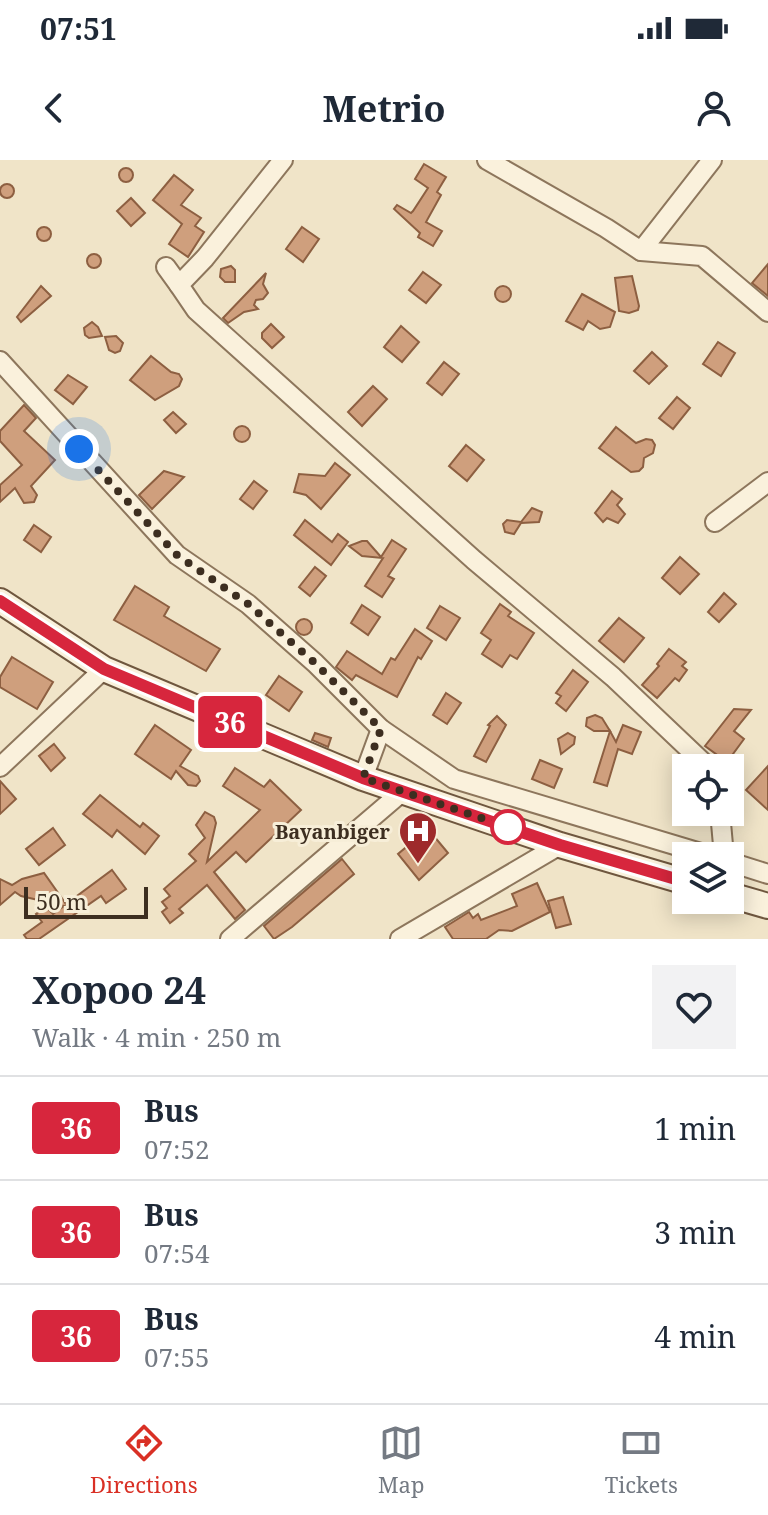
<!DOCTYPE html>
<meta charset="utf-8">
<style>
body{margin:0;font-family:"Noto Serif",serif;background:#f2f2f3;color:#1f2937;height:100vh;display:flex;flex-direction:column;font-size:30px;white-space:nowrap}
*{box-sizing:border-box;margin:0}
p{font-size:26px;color:#747a83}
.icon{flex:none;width:44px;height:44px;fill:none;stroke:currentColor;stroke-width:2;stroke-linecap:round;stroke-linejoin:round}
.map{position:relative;height:779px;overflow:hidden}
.details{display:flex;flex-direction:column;background:#fff;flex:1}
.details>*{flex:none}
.badge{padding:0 16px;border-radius:6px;font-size:28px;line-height:52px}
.tools{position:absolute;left:672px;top:594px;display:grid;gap:16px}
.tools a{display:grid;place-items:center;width:72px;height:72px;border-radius:0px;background:#fff;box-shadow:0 4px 20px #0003;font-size:40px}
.scale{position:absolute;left:24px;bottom:20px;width:124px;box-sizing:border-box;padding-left:8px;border:4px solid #3d2e20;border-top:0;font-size:22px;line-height:28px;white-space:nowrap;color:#3d2e20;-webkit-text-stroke:6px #f7eed8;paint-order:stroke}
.you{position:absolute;width:40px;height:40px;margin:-20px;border:6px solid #fff;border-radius:50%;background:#1a73e8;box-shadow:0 0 0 12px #1a73e833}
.map>.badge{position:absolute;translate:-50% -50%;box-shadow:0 0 0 4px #fff}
.round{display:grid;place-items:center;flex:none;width:84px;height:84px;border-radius:0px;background:#f2f2f3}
.headline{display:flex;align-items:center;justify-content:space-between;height:136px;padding:0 32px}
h1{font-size:38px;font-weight:700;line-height:60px}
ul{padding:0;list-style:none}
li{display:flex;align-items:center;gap:24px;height:104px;padding:0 32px;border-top:2px solid #e0e1e3}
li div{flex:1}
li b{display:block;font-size:30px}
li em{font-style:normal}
li .badge{min-width:88px;font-weight:700;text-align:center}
.status{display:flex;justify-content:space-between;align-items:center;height:56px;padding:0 40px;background:#fff;direction:ltr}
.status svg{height:22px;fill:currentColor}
header{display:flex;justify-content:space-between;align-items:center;height:104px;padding:0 32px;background:#fff;font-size:36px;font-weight:700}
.dock{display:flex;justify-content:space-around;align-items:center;height:112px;border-top:2px solid #e0e1e3;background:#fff;font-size:22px;color:#747a83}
.dock a{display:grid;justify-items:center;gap:4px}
.dock .on{color:#d93025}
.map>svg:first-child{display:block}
.building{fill:#cf9f7d;stroke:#8d5f41;stroke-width:2}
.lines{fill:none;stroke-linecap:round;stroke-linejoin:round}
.street-casing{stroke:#8d765c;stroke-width:22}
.secondary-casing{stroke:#6f573f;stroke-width:28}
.street{stroke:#faf1dc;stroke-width:18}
.secondary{stroke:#faf1dc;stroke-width:24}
.line-casing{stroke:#fff;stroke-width:18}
.line{stroke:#d7263d;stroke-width:12}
.walk{stroke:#3d2e20;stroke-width:8;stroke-dasharray:0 14.4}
.stop-dot{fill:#fff;stroke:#d7263d;stroke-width:4}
.labels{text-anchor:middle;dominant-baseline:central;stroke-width:6;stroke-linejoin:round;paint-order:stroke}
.poi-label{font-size:20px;font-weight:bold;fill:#3d2e20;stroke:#f7eed8;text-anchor:end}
</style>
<div class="status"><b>07:51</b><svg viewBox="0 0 49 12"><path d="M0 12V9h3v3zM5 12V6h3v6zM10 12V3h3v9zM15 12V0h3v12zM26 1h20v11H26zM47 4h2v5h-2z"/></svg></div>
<header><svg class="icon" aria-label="back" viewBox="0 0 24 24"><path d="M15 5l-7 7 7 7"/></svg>Metrio<svg class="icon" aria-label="person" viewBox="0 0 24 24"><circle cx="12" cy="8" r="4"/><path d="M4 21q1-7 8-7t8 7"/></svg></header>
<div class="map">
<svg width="768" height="779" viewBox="0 0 768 779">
<rect width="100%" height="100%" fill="#f0e4c8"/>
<g class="building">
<polygon points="424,4 446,17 437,32 441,35 426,62 442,71 433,86 418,77 420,73 394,49 397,45 411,53 413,51 428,28 415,19"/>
<circle cx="126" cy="15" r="7"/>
<polygon points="174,15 193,30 181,45 201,58 195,66 204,72 188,97 169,84 182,64 153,40"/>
<circle cx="7" cy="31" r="7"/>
<polygon points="131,38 145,53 131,66 117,51"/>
<circle cx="44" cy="74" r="7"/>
<polygon points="302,67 319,79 303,102 286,89"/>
<circle cx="94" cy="101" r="7"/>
<polygon points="768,104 768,136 752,123"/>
<polygon points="231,106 235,110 235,122 225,122 220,117 221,109"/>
<polygon points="423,112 441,125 426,143 409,130"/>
<polygon points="266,113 263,124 268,133 263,139 256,140 254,145 258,149 244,152 228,163 223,158"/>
<polygon points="632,116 639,146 638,150 629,153 619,151 615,118"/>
<circle cx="503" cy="134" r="8"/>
<polygon points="41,126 51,136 21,162 17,157"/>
<polygon points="582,134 615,152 610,167 600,169 588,161 583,170 566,161"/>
<polygon points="92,162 98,167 102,176 89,178 85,175 84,168"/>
<polygon points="271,164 284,177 272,188 262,178 262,173"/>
<polygon points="401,166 419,182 402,202 384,187"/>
<polygon points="116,176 123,183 120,191 115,193 109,190 105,177"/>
<polygon points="718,182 735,193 721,216 703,204"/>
<polygon points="652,192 667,206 649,224 634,211"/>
<polygon points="151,196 171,212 179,214 182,219 179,226 155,240 130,220"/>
<polygon points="444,202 459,214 442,235 427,223"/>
<polygon points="68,215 87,227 73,244 55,230"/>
<polygon points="373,226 387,239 362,266 348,252"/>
<polygon points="677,237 690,248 673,269 659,258"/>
<polygon points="24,245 36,258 24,271 55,300 31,326 37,335 34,342 24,343 15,328 0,342 0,325 22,305 0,281 0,271"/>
<polygon points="173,252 186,264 176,273 164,260"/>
<circle cx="242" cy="274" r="8"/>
<polygon points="616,267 636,283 646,279 652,280 655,285 653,293 644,298 643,307 639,311 631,312 599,288"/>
<polygon points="466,285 484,300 467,321 449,306"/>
<polygon points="335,303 350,315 321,349 306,335 294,332 299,314 325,316"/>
<polygon points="164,311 184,317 152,349 139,335"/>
<polygon points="254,321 267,331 253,349 240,339"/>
<polygon points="612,331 622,339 617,345 625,354 618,363 607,358 603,362 595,353"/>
<polygon points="532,348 542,352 539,362 521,363 514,374 505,372 503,364 507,360 521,362"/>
<polygon points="305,360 332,382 338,374 348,382 331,405 294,375"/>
<polygon points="34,365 51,377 41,392 24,380"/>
<polygon points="392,380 406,389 388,416 394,419 382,437 365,426 383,398 362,396 349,386 362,381 367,381 381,397"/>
<polygon points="680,397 699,414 680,434 662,418"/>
<polygon points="315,407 326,416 310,436 299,427"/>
<polygon points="135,426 169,447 164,456 220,489 206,511 114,460"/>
<polygon points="724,433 736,444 719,462 708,452"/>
<polygon points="500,444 511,452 508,456 534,473 517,499 510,495 502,507 482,494 491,480 481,473"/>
<polygon points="362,445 380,457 368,475 351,463"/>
<polygon points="440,446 460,458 446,480 427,468"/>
<polygon points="619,458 644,478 624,502 599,481"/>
<circle cx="304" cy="467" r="8"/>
<polygon points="415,469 432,481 421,499 418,497 397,537 356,515 352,520 336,507 347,491 382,514 391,498 395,500"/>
<polygon points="669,489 686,502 682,506 687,510 679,521 675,518 657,538 642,525 659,506 657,504"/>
<polygon points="12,497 53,522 37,549 0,527 0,517"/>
<polygon points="573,510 588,522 566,551 556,543 561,536 556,533"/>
<polygon points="279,516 302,532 289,551 266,535"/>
<polygon points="446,533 461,543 447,564 433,555"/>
<polygon points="734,549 751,550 734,571 744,579 727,602 705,586"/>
<polygon points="595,555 602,558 610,571 594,571 586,566 587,558"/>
<polygon points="497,556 506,565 486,602 474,596 490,566 488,565"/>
<polygon points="155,565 191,590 180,606 198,616 200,621 196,626 188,625 176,611 171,619 135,594"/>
<polygon points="623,565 641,572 632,594 618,589 607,626 594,622 610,571 616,582"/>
<polygon points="315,573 331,578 328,587 312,580"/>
<polygon points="568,573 575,577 574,584 561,594 558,579"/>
<polygon points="54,584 65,598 51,611 39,596"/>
<polygon points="540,600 562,609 554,628 532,619"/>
<polygon points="768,606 768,650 746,630"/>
<polygon points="235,608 264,627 270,620 301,650 246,702 236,692 214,712 245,750 235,759 207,725 179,749 183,753 170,763 162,752 167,748 162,742 170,736 164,729 196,701 189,694 205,678 196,665 205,652 214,657 216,663 207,702 260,650 223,626"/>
<polygon points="0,621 16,639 0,654"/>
<polygon points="100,635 140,667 143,663 159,676 145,694 117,670 112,677 83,654"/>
<polygon points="53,668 65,685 39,705 26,689"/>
<polygon points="428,669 448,693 419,720 398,694"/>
<polygon points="342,699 354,714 292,767 274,779 264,766"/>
<polygon points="112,710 126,729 106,743 101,736 39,779 27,779 24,775 42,762 36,754 46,747 53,754 64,746 21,736 15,732 0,745 0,719 12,725 22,719 44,713 66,744"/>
<polygon points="537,723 550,752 512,771 499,770 486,779 453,779 445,767 469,752 473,758 478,754 481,760 517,746 512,734"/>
<polygon points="563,737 571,764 556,768 548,741"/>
</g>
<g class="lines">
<defs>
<g id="street">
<polyline points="283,0 205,98 179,125 196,150 474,400 613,517 709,608"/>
<polyline points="487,0 606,68 641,91 702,96 768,152"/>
<polyline points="641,91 712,0"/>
<polyline points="166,107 179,125"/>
<polyline points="0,201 177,395 248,444 315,503 381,569 454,619 711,696"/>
<polyline points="715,362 768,322"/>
<polyline points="0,607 104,509"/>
<polyline points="363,618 381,569"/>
<polyline points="720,652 724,696"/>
<polyline points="730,702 768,714"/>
<polyline points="230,779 402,632"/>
<polyline points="400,779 560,685"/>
</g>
<g id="secondary">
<polyline points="0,441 104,509 363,618 560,685 686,722"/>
<polyline points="730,735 768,746"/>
</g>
</defs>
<use href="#street" class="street-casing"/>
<use href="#secondary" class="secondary-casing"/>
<use href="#street" class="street"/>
<use href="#secondary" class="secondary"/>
</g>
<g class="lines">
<defs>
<polyline id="line" points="0,441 104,509 363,618 560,685 686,722"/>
</defs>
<use href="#line" class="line-casing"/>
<use href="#line" class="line"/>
<polyline class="walk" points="79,289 177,395 248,444 315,503 381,569 363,618 508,667"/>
</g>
<defs>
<symbol id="hospital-pin" viewBox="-11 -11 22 30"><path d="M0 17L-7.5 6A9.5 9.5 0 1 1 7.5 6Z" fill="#9e2a2b" stroke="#f7eed8"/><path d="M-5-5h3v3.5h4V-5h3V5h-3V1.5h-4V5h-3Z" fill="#fff"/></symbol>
</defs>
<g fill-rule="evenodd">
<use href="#hospital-pin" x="396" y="649" width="44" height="60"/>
</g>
<circle class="stop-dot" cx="508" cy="667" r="16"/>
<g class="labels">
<g class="poi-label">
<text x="390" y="671">Bayanbiger</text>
</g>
</g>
</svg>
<div class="tools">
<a><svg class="icon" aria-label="locate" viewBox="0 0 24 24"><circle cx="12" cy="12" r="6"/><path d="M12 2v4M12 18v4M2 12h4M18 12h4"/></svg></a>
<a><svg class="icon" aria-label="layers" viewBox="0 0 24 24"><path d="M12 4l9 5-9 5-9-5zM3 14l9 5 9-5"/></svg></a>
</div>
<div class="scale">50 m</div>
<div class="you" style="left:79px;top:289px"></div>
<b class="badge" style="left:230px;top:562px;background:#d7263d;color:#fff">36</b>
</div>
<section class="details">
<div class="headline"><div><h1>Хороо 24</h1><p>Walk · 4 min · 250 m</p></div><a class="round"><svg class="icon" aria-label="heart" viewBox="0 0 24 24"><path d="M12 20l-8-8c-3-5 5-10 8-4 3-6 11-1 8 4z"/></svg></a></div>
<ul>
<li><span class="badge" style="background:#d7263d;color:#fff">36</span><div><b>Bus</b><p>07:52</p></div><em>1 min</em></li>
<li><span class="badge" style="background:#d7263d;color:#fff">36</span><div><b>Bus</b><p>07:54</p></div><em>3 min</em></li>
<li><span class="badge" style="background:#d7263d;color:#fff">36</span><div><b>Bus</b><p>07:55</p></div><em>4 min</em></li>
</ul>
</section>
<nav class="dock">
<a class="on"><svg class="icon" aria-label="directions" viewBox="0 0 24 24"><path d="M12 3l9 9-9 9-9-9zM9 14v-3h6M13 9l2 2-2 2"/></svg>Directions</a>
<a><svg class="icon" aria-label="map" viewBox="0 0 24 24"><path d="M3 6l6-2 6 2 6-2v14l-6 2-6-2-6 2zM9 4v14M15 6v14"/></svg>Map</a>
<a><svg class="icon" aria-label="tickets" viewBox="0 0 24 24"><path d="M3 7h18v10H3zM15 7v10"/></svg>Tickets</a>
</nav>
